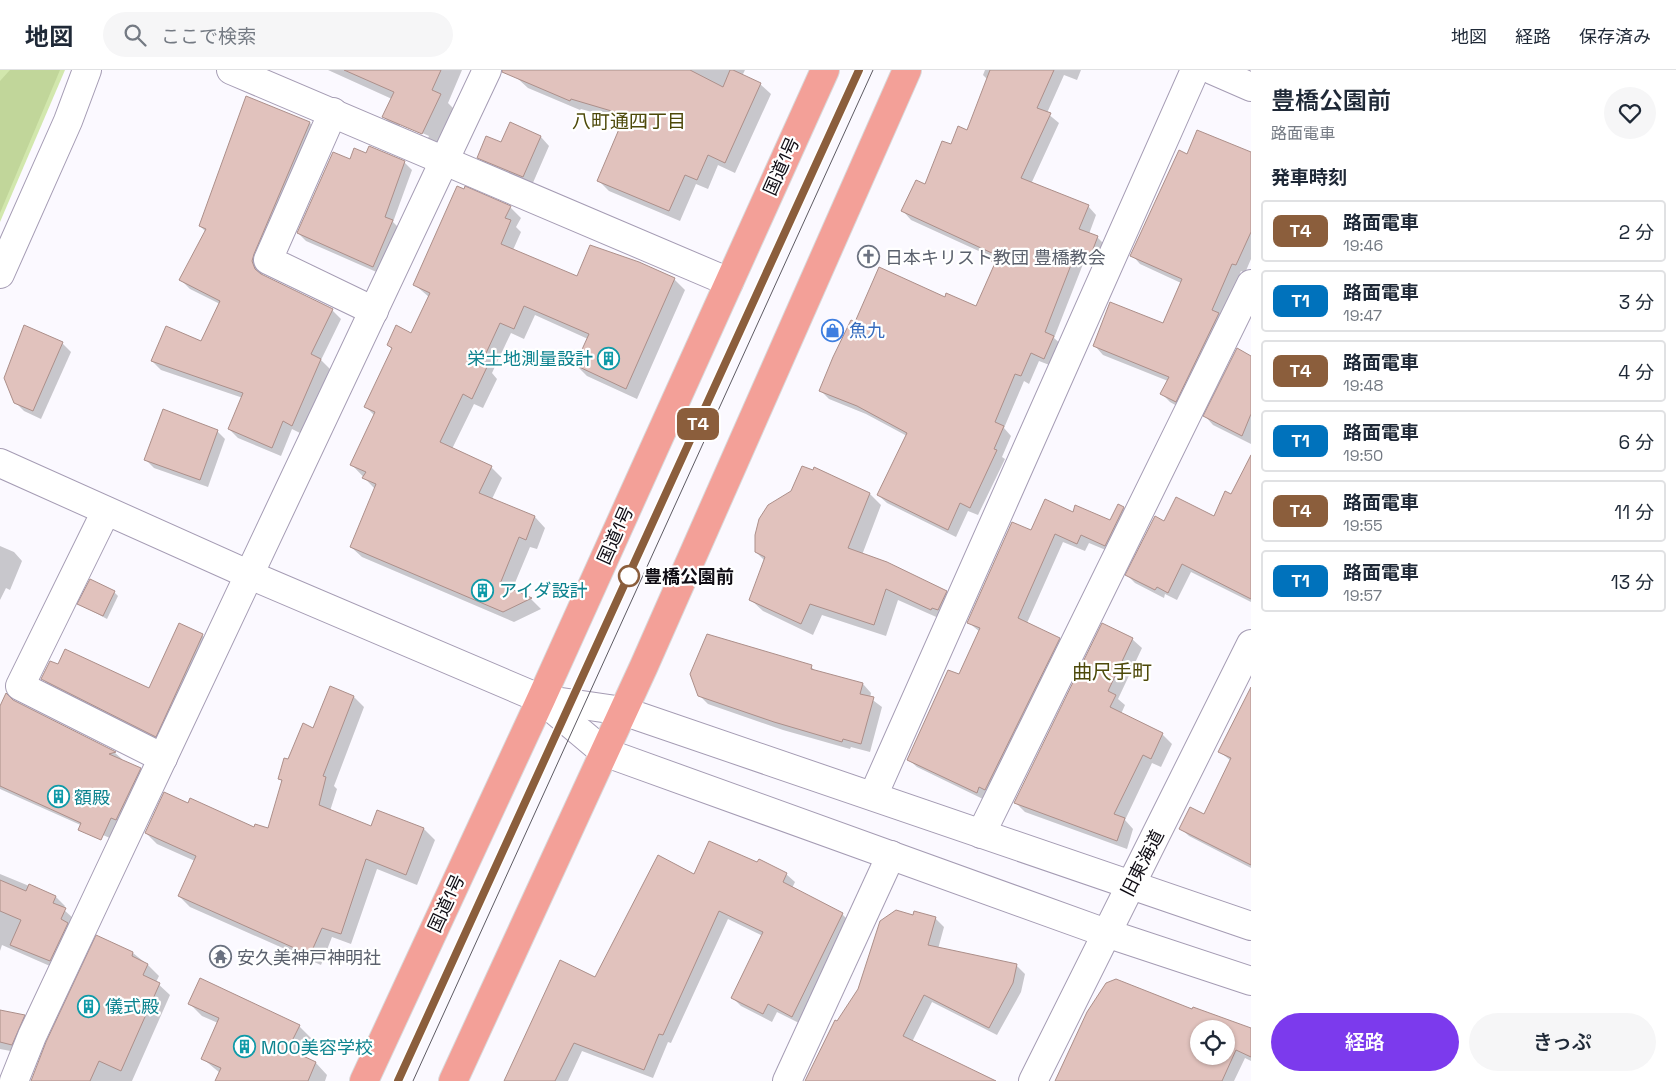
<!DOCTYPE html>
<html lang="ja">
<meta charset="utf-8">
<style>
body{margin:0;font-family:"Space Grotesk","Noto Sans JP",sans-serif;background:#f6f6f7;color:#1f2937;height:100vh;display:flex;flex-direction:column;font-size:19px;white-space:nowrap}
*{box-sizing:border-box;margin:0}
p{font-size:16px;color:#747a83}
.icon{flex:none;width:28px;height:28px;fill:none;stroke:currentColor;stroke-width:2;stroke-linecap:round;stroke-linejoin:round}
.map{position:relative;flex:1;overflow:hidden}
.sheet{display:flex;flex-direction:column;background:#fff;width:425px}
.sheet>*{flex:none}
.badge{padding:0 10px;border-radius:8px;font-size:18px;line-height:32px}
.fabs{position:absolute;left:1190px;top:950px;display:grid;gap:10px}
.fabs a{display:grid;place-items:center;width:45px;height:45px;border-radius:50%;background:#fff;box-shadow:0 1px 4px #0004;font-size:25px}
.map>.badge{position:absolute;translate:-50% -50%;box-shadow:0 0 0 2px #fff}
h2{padding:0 20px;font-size:19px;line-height:45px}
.round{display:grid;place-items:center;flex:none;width:52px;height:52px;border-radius:26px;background:#f6f6f7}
.summary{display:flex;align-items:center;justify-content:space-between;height:85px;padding:0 20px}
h1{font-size:24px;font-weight:600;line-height:38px}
.cta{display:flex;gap:10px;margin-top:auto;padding:10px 20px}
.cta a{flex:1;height:58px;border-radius:30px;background:#7c3aed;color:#fff;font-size:20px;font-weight:600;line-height:58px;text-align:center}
.cta a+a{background:#f6f6f7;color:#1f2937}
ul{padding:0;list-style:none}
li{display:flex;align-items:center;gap:15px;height:62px;margin:0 10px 8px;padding:0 10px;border:2px solid #e0e1e3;border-radius:5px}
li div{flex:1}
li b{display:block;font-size:19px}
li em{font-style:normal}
li .badge{min-width:55px;font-weight:700;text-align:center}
header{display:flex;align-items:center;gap:30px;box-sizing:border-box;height:70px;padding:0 25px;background:#fff;border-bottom:1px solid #e0e1e3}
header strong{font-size:24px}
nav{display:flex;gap:28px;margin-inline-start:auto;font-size:18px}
.search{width:350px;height:45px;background:#f6f6f7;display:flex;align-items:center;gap:12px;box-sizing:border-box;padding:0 18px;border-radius:28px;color:#747a83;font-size:19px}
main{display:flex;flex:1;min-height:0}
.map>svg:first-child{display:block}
.green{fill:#d2e7ad}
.forest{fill:#c1d69a}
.shadow{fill:#0003;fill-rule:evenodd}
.building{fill:#e1c2bd;stroke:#ac8f8a;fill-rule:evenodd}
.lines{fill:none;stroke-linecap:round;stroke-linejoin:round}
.minor-casing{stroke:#a59cb4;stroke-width:30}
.highway-casing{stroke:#d9d8d9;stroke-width:30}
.minor{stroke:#fff;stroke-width:28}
.highway{stroke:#f3a098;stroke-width:28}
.tram{stroke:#5d5a62;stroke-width:1}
.line-casing{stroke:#fff;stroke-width:11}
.line{stroke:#8b5e3c;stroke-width:8}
.stop-dot{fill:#fff;stroke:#8b5e3c;stroke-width:2.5}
.labels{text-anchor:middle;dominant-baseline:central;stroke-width:4.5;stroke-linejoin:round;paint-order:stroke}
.street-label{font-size:18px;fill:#0f0c14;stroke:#fff}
.worship-label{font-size:18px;fill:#5b616d;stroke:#fff;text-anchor:start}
.shop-label{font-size:18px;fill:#366cbe;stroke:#fff;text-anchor:start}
.culture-label{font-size:18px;fill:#0d838f;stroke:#fff;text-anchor:start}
.stop-label{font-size:18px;font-weight:bold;fill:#0f0c14;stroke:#fff;text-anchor:start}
.neighbourhood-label{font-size:19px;fill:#4d4909;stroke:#fff}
.quarter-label{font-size:20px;fill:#4d4909;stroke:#fff}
</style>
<header>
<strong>地図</strong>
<div class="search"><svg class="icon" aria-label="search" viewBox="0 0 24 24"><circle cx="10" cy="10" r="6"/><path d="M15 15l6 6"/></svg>ここで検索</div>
<nav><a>地図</a><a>経路</a><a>保存済み</a></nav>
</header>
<main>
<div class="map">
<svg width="1251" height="1011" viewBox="0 0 1251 1011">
<rect width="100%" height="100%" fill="#fbf9ff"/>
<polygon class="green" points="0,0 65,0 0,152"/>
<polygon class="forest" points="10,0 60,0 0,143 0,11"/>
<g class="shadow">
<path d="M328 0H462L448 33 454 39 437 78 398 62 384 47 392 29ZM400 53 429 66 428 68 400 56Z"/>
<polygon points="521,0 745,0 742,6 760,14 771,24 735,103 718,95 708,119 696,114 680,151 609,121 599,111 624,51 581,39 580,40 528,18 517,8"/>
<polygon points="985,0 1081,0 1077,10 1064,5 1047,43 1059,53 1031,114 1088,136 1096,145 1089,164 1098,168 1106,176 1098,195 1085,189 1054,268 1062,275 1052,296 1039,291 1029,314 1024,311 1004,358 1011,366 1002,387 1005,389 978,445 968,441 956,467 887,433 878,425 907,366 866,344 829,329 821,321 945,228 976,238 996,194 993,191 994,188 911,150 903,141 926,116 952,76 968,62 987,9 983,5"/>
<polygon points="247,28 310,53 319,62 261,201 263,206 332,240 341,249 321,290 330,299 302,364 292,359 281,386 238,368 229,359 243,328 161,300 152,291 202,273 220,234 190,219 181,210 206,162 200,156"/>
<polygon points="510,54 541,67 549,76 532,115 487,96 478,87 501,74"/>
<polygon points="1251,83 1251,189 1245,203 1241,201 1184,340 1170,332 1162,324 1168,311 1103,285 1095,276 1163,254 1181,213 1140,194 1132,185 1188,86"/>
<polygon points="367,84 404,92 412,100 393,152 400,159 381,204 306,171 298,163 350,91"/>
<polygon points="510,137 521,148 516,157 521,162 513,180 578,208 674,209 685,220 637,329 587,306 576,295 588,269 535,245 524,269 511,263 492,303 497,309 483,338 474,334 452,379 491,397 502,408 492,429 535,447 545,458 537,479 530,477 512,520 531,529 541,539 514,552 362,487 351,477 375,419 352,395 375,346 365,336 393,280 388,275 412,265 429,227 415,215"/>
<polygon points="62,273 71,282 41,349 24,341 15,332"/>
<polygon points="1251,288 1251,374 1213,355 1205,346"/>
<polygon points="217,361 225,369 208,417 154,398 145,389"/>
<polygon points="1251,384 1251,532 1191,502 1177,530 1165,524 1164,528 1135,513 1127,505 1165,453 1214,447 1232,425"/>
<polygon points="870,424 881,435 862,485 946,522 958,534 943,550 898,530 886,566 822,545 813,565 763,541 751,530 765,491 756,482"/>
<polygon points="1124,438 1132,446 1113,483 1089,473 1085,481 1063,472 1027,553 1059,569 1067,577 985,730 917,697 908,689 960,606 980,562 968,552 1032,462 1073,443 1110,452"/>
<polygon points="0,476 14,482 22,491 10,520 6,518 0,530"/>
<polygon points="114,522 118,526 107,549 79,534"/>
<polygon points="202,565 212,575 165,675 52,619 43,609 149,620"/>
<polygon points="1132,569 1142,578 1118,629 1125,635 1121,644 1162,664 1172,674 1161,697 1152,693 1125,750 1133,759 1127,779 1025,742 1015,732"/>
<polygon points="811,597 817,602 863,614 871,623 870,628 882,637 870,682 851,677 850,679 783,660 708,634 699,625"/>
<polygon points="354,627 364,637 334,716 337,719 330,741 372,757 378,741 424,759 435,770 417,815 377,799 351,874 332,867 321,895 190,837 179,826 195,791 157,774 146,763 188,735 255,759 269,760 283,712 279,709 289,690 314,660"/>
<polygon points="12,631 115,683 122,689 120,690 140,699 147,707 112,769 0,719 0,639"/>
<polygon points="1251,631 1251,798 1189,766 1180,758 1204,746 1231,691 1219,681"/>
<polygon points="758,794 786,804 795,812 792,818 842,844 851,853 801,954 777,942 772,952 741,936 732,927 763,866 728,849 671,973 668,972 653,1008 582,981 568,1011 504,1011 596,909 695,806"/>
<polygon points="0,804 56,827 65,836 63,839 74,849 59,900 2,875 0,881"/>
<polygon points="914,846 935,848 944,857 938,879 1016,895 1025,904 1021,922 997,965 932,932 912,972 987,1011 806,1011 838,953"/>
<polygon points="97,867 133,883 148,895 159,906 156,912 170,925 132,1011 32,1011"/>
<polygon points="190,934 299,956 311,968 302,987 316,993 327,1005 325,1011 216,1011 220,1003 202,988 218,953 202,946"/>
<polygon points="0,941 24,946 33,955 21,983 0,979"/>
<path d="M1193 941 1251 959V991L1245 988 1234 1011H1057ZM1199 959H1226V986H1199Z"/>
</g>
<g class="building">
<polygon points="344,0 441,0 432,20 441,24 422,64 382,47 394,22"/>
<polygon points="502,0 690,0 723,17 730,0 733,0 761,13 725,93 708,85 697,110 685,105 669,141 597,111 625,45 571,29 570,31 502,2"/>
<polygon points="990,0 1054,0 1037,38 1051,43 1021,108 1089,135 1079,159 1098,166 1090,187 1076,182 1045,262 1054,266 1044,289 1031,283 1021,306 1015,304 995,352 1004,356 994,379 997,380 970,438 960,433 948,460 877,425 907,363 857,336 819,321 833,287 851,250 855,252 879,197 945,227 946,223 976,236 995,193 991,191 994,184 901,141 916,110 925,114 942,71 951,74 958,56 967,60"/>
<polygon points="246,26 310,52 254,184 252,191 255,199 261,204 333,239 311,284 321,289 292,356 283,351 272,378 228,359 243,323 151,291 166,256 201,271 220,231 179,210 206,159 199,156"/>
<polygon points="510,52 541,66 523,107 477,88 486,66 501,72"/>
<polygon points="1197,60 1251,82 1251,162 1236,195 1232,194 1212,240 1219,243 1176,332 1160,324 1169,307 1093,276 1110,232 1163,253 1182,209 1130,186 1179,80 1187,84"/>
<polygon points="369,76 405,91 385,147 393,150 373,197 297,163 333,82 350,89 354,78 366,83"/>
<polygon points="457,116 464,119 465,116 511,136 505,148 511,150 501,174 577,206 590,175 639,192 675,208 626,319 575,295 589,264 524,236 514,259 500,253 481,294 487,297 472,329 463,324 440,372 492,396 479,423 535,446 526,470 519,467 500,514 532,528 503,542 350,477 376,414 362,408 366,402 350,395 375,342 364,337 392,278 387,275 396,255 411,263 430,223 413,215"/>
<polygon points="24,255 63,272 33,341 14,333 4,308"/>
<polygon points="1237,278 1251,286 1251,344 1242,366 1203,346"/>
<polygon points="163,339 218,360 200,410 144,390"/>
<polygon points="1251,385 1251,529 1182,494 1168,523 1157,517 1155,520 1125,505 1155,446 1164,451 1176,427 1214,446 1225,421 1231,424"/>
<polygon points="802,396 813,400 814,397 870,423 848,478 887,492 947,521 938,540 932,538 931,540 886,519 874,555 810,534 801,554 749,530 765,487 755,482 755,465 759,449 768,435 791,421"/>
<polygon points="1045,429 1073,442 1075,435 1110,450 1118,434 1124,437 1105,476 1081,465 1077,474 1055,464 1018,548 1060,568 985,720 979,717 977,723 907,690 948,600 959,604 980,558 967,553 1012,452 1031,460"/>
<polygon points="90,509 115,521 103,546 77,534"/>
<polygon points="179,553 203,564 156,667 41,609 50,591 58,594 65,579 149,618"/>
<polygon points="1102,553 1133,568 1108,621 1116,625 1110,637 1163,663 1151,689 1143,685 1114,744 1125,748 1117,771 1014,733"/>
<polygon points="707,564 812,595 811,599 863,613 860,624 874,627 861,674 843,669 842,672 774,652 698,626 690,604"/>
<polygon points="330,616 354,626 323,706 326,707 319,735 371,756 377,740 424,758 406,805 366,789 341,864 322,858 310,885 178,826 196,786 145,763 164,722 188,733 190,728 254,757 255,754 268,758 282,710 278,709 284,688 288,689 303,653 313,658"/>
<polygon points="1251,617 1251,795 1179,759 1190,737 1204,744 1231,688 1218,682"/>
<polygon points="6,623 13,630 116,682 109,684 141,698 116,750 111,748 101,770 78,760 81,753 0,716 0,636"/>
<polygon points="709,771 757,792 759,789 787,803 783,812 843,843 792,947 768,934 763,944 731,928 763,862 719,841 663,965 659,964 644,1000 574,973 555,1011 504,1011 560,890 595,907 658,785 694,804"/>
<polygon points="0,810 26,821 29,814 56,826 53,833 66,838 61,849 68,853 50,891 10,875 21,850 0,841"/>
<polygon points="896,840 913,845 914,841 936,847 928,875 1017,894 1013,913 989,958 924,925 903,966 996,1011 805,1011 835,950 837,951 858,919 880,851"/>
<polygon points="96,865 133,882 132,886 148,894 143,905 160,913 121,1001 99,991 90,1011 31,1011 46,972"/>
<polygon points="200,908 300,955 288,979 316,992 308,1011 215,1011 221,998 201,989 219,948 188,934"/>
<path d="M1116 909 1192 939 1193 937 1251 958V987L1236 980 1222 1011H1055L1087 942 1106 913ZM1199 959H1226V986H1199Z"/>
<polygon points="0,940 25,945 12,975 0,972"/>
</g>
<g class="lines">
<defs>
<g id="minor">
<polyline points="231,0 729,212"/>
<polyline points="1212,0 1251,17"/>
<polyline points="333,42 268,190 374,241"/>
<polyline points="0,204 68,51 87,0"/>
<polyline points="0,393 250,505 541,629 623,641 1251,856"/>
<polyline points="106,441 20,616 163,688"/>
<polyline points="541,629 604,682 1106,863 1251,911"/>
<polyline points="873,726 1195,0"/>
<polyline points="981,764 1251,214"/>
<polyline points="14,1011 32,966 101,819 487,0"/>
<polyline points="787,1011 891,785"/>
<polyline points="1033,1011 1251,574"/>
</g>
<g id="highway">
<polyline points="364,1011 541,629 825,0"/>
<polyline points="453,1011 644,596 907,0"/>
</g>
</defs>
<use href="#minor" class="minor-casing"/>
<use href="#highway" class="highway-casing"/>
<use href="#minor" class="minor"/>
<use href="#highway" class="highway"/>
<g class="tram">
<polyline points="398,1011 859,0"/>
<polyline points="413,1011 873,0"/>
</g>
</g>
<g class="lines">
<defs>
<polyline id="line" points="398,1011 859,0"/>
</defs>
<use href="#line" class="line-casing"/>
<use href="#line" class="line"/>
</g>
<defs>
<symbol id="church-ring" viewBox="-11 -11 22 22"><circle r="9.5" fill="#fff" stroke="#6b7280" stroke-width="1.5"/><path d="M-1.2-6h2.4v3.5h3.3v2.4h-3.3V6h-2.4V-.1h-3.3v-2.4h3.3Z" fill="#6b7280"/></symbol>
<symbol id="shop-ring" viewBox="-11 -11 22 22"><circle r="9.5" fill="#fff" stroke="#3f7fe0" stroke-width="1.5"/><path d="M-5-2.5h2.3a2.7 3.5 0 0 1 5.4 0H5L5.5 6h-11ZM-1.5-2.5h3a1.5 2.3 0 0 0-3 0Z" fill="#3f7fe0"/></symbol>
<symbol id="building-ring" viewBox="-11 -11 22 22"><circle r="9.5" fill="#fff" stroke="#0f9aa8" stroke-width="1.5"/><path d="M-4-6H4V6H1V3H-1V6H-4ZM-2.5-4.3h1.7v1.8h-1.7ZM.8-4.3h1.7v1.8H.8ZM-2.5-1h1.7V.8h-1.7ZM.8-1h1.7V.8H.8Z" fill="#0f9aa8"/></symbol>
<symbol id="temple-ring" viewBox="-11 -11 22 22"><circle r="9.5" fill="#fff" stroke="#6b7280" stroke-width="1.5"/><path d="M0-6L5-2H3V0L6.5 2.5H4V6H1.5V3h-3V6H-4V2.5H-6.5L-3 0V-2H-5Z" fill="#6b7280"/></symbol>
</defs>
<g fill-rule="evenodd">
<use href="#church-ring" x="856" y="174" width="25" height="25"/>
<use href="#shop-ring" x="820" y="248" width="25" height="25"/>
<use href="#building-ring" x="596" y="276" width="25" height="25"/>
<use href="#building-ring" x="470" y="508" width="25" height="25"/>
<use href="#building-ring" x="46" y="714" width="25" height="25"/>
<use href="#temple-ring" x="208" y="874" width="25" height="25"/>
<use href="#building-ring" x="76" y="924" width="25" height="25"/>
<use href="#building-ring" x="232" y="964" width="25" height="25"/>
</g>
<circle class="stop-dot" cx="629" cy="506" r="10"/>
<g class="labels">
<g class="street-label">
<text transform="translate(781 96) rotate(-66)">国道1号</text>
<text transform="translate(615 465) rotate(-66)">国道1号</text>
<text transform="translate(1142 793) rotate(-63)">旧東海道</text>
<text transform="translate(446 833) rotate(-65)">国道1号</text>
</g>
<g class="worship-label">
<text x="885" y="187">日本キリスト教団 豊橋教会</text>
<text x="237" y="887">安久美神戸神明社</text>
</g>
<g class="shop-label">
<text x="849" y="260">魚九</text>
</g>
<g class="culture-label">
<text x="593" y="288" text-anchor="end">栄土地測量設計</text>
<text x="499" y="520">アイダ設計</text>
<text x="74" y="727">額殿</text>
<text x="105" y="936">儀式殿</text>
<text x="261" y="977">MOO美容学校</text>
</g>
<g class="stop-label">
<text x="644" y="506">豊橋公園前</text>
</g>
<g class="neighbourhood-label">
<text x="629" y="51">八町通四丁目</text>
</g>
<g class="quarter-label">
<text x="1112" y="602">曲尺手町</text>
</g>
</g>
</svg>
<div class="fabs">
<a><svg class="icon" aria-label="locate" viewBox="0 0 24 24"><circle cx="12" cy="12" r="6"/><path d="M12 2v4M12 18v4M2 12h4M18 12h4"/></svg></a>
</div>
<b class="badge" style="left:698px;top:354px;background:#8b5e3c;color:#fff">T4</b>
</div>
<section class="sheet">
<div class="summary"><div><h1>豊橋公園前</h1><p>路面電車</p></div><a class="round"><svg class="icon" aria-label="heart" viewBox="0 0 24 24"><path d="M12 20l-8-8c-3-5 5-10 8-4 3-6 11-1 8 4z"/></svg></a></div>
<h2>発車時刻</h2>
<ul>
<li><span class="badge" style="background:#8b5e3c;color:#fff">T4</span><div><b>路面電車</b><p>19:46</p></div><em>2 分</em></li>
<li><span class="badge" style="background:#0072bc;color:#fff">T1</span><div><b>路面電車</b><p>19:47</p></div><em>3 分</em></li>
<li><span class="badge" style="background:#8b5e3c;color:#fff">T4</span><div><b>路面電車</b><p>19:48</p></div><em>4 分</em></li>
<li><span class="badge" style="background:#0072bc;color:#fff">T1</span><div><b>路面電車</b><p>19:50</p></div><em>6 分</em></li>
<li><span class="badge" style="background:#8b5e3c;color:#fff">T4</span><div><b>路面電車</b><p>19:55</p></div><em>11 分</em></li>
<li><span class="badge" style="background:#0072bc;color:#fff">T1</span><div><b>路面電車</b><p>19:57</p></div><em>13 分</em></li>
</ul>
<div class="cta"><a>経路</a><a>きっぷ</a></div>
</section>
</main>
